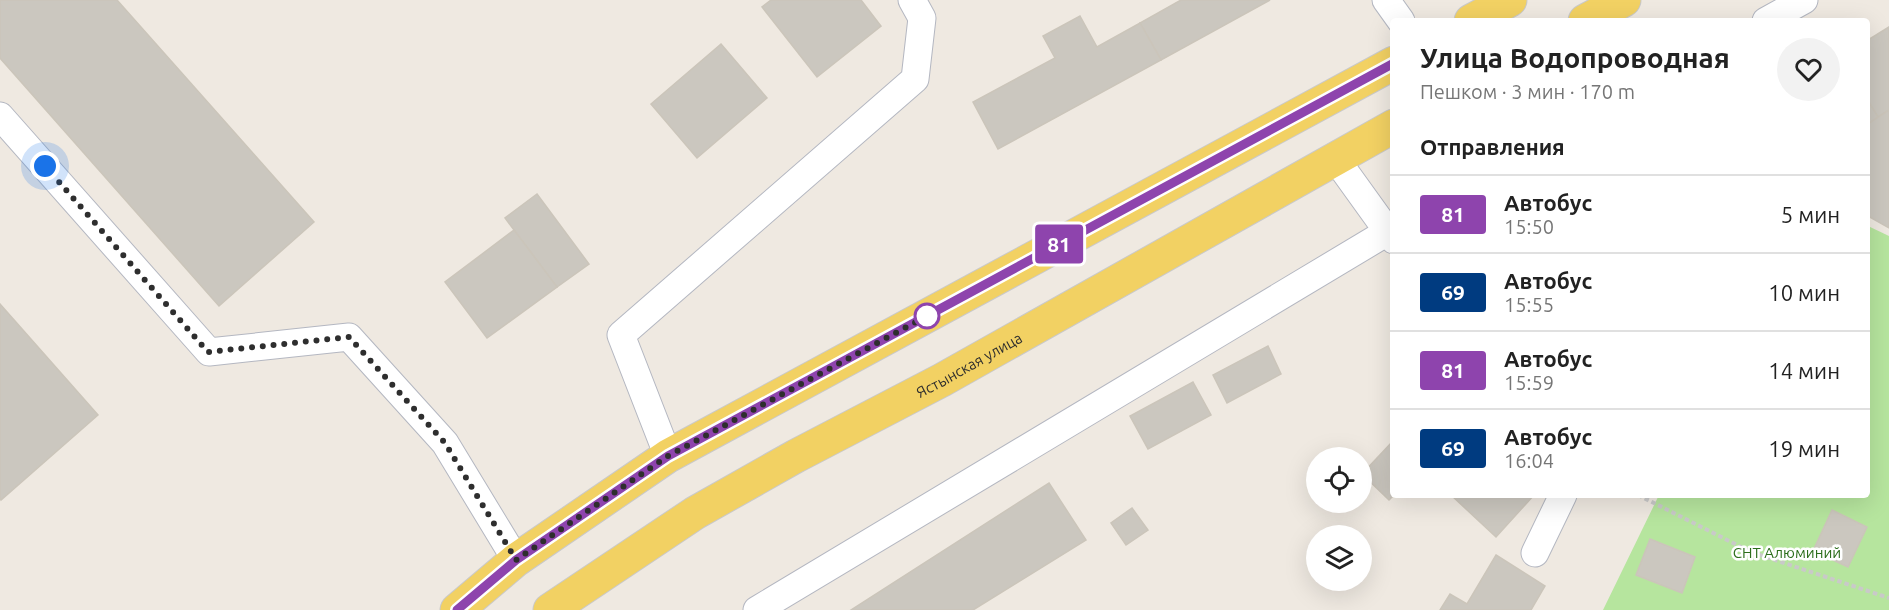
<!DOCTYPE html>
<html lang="ru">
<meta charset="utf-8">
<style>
body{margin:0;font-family:Ubuntu,sans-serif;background:#f2f2f2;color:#222;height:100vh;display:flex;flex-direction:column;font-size:22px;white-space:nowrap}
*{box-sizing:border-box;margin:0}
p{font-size:20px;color:#767676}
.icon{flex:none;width:33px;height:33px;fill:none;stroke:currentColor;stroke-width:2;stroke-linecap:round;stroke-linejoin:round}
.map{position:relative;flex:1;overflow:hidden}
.sheet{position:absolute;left:1390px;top:18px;width:480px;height:480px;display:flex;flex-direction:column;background:#fff;border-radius:6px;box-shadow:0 6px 24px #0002}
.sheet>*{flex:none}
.badge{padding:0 12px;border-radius:4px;font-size:21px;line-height:39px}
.fabs{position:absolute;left:1306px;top:447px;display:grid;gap:12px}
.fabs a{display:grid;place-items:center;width:66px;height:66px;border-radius:50%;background:#fff;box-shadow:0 6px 24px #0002;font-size:30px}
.you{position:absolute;width:30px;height:30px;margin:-15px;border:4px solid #fff;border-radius:50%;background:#1a73e8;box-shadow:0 0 0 9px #1a73e833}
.map>.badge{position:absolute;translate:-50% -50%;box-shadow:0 0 0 3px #fff}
h2{padding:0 30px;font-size:22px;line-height:54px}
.round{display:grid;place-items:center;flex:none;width:63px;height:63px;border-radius:32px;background:#f2f2f2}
.summary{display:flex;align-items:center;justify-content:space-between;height:102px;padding:0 30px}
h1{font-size:28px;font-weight:700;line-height:45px}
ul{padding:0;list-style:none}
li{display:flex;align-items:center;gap:18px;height:78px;padding:0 30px;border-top:2px solid #e0e0e0}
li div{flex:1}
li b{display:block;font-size:22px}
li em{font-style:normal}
li .badge{min-width:66px;font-weight:700;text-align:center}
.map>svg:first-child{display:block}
.park{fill:#b6e59e}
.building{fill:#cbc7bf;stroke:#cbc5ba;stroke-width:1.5}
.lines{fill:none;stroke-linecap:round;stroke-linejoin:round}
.lane-casing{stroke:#b4b7c1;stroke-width:29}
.primary-casing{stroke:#c9c9c9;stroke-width:35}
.path{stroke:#c9c9c9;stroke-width:4;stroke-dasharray:4.5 3;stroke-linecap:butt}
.lane{stroke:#fff;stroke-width:27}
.primary{stroke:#f2d163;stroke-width:33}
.line-casing{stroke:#fff;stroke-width:14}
.line{stroke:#8e44ad;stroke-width:9}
.walk{stroke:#2e2e2e;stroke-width:6;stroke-dasharray:0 10.8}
.stop-dot{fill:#fff;stroke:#8e44ad;stroke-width:3}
.labels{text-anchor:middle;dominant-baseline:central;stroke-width:5;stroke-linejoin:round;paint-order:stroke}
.street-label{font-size:15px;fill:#2e2e2e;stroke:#fff}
.park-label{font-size:15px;fill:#2c6e1b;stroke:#fff}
</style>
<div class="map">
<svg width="1889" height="610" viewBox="0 0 1889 610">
<rect width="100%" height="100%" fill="#efe9e1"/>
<polygon class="park" points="1868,226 1889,236 1889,610 1603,610 1659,495 1868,495"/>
<g class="building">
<polygon points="0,0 117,0 314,222 219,306 0,58"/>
<polygon points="771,0 861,0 881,26 817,77 762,7"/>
<polygon points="1181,0 1270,0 1161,60 1140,23"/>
<polygon points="1080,16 1097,47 1140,23 1161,60 998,149 973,102 1055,58 1043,36"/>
<polygon points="1889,27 1889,110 1878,117 1868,101 1868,40"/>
<polygon points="721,44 767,98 697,158 651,104"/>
<polygon points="1868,101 1878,117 1868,124"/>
<polygon points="1889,110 1889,228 1868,216 1868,124"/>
<polygon points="537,194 589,264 557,287 505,218"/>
<polygon points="514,230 557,287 487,338 445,282"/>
<polygon points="0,304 98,415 1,500 0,498"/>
<polygon points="1268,346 1281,374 1227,403 1213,375"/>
<polygon points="1193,382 1211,415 1148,449 1130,416"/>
<polygon points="1394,440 1394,495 1389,500 1362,474"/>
<polygon points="1049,483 1086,540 973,610 851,610"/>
<polygon points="1451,495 1534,495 1496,537"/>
<polygon points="1132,508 1148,530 1126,545 1111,523"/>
<polygon points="1832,510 1867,527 1848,567 1813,551"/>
<polygon points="1650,539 1695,557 1682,593 1636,575"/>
<polygon points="1496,555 1545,586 1531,610 1440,610 1450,594 1467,604"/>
</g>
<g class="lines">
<defs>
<g id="lane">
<polyline points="1386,0 1401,21"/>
<polyline points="1766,21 1804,0"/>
<polyline points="0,116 209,352 349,337 445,443 516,560"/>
<polyline points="1335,158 1394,240"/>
<polyline points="668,456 621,335 915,79 922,18 912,0"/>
<polyline points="1535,553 1563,495"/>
<polyline points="757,610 1394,228"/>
</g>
<g id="primary">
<polyline points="1471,21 1510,0"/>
<polyline points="1585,21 1624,0"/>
<polyline points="457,610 516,560 668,456 1394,63"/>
<path id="s1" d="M550 610 695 513 796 456 942 380 1394 126"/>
</g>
</defs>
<use href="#lane" class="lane-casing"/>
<use href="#primary" class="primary-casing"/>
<polyline class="path" points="1638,495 1751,552 1889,598"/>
<use href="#lane" class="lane"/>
<use href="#primary" class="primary"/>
</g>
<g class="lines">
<defs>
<polyline id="line" points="457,610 516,560 668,456 1394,63"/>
</defs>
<use href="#line" class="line-casing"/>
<use href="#line" class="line"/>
<polyline class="walk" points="45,166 208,352 349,337 445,443 516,560 668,456 927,316"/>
</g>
<circle class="stop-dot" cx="927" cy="316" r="12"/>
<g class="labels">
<g class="street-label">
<text stroke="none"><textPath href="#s1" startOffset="486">Ястынская улица</textPath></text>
</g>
<g class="park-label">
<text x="1787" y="552">СНТ Алюминий</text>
</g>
</g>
</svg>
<div class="fabs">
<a><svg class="icon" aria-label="locate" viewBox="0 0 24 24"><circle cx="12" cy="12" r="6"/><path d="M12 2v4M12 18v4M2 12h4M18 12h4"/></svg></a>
<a><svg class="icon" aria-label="layers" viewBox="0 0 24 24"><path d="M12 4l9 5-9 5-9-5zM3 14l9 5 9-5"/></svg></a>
</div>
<div class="you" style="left:45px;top:166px"></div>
<b class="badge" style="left:1059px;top:244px;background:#8e44ad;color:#fff">81</b>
<section class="sheet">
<div class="summary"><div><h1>Улица Водопроводная</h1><p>Пешком · 3 мин · 170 m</p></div><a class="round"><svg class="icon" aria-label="heart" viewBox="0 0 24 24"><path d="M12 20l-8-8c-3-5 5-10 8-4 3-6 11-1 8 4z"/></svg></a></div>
<h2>Отправления</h2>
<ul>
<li><span class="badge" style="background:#8e44ad;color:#fff">81</span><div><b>Автобус</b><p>15:50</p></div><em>5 мин</em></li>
<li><span class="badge" style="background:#003b80;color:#fff">69</span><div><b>Автобус</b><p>15:55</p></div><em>10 мин</em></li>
<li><span class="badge" style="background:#8e44ad;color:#fff">81</span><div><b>Автобус</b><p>15:59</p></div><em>14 мин</em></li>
<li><span class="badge" style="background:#003b80;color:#fff">69</span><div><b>Автобус</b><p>16:04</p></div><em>19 мин</em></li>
</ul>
</section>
</div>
